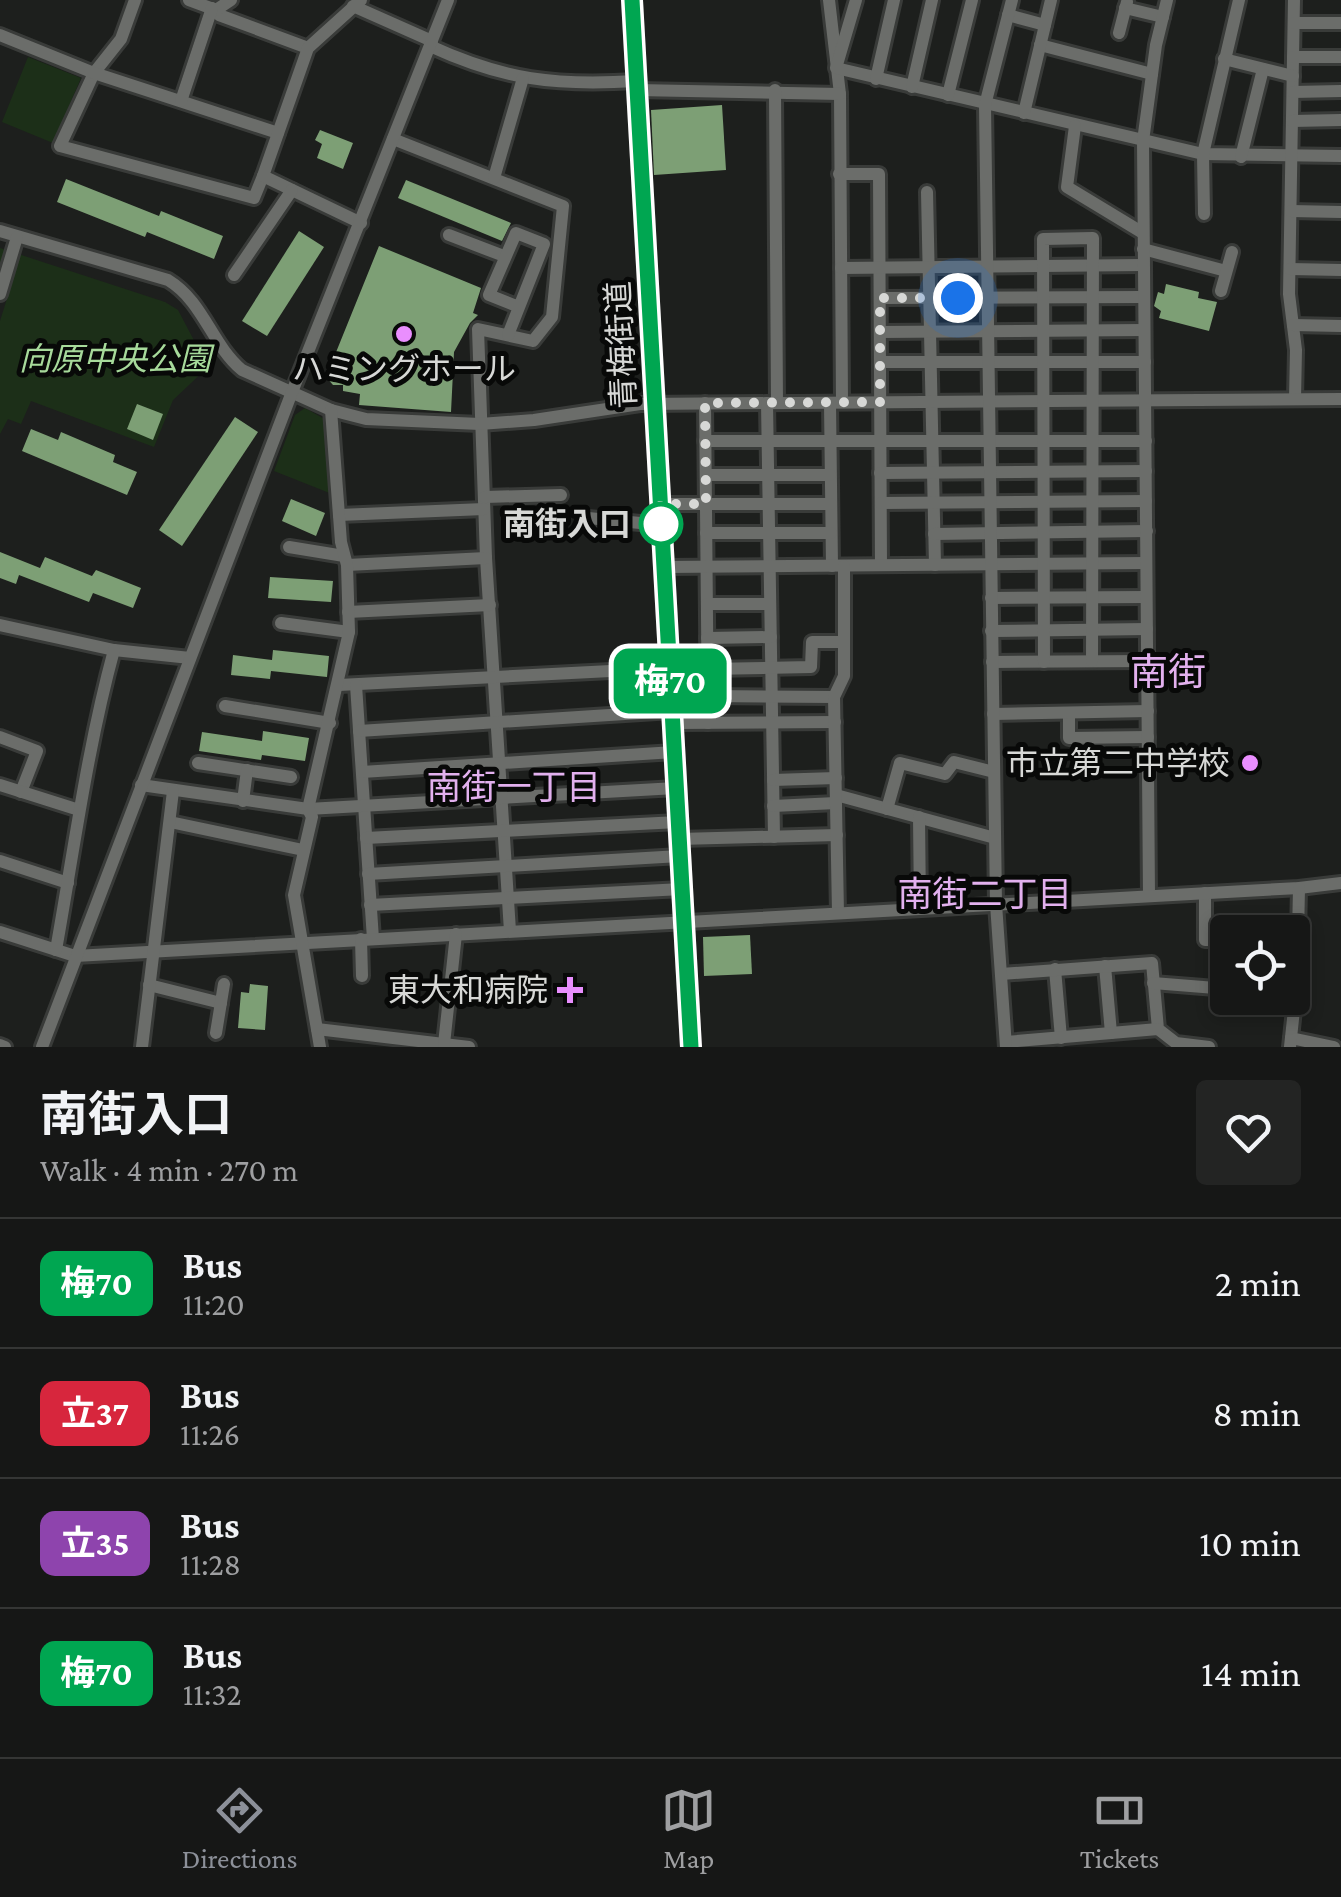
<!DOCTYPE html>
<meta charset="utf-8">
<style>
body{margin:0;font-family:"Crimson Pro","Noto Sans JP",serif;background:#232423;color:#f1f3f6;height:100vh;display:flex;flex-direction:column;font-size:38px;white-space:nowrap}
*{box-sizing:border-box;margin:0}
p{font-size:32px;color:#9e9fa1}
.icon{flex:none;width:55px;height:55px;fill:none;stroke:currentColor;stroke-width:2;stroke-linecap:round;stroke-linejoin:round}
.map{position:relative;height:1047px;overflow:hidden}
.sheet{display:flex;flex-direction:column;background:#161716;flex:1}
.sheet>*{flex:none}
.badge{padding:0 20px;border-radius:15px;font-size:35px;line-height:65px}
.buttons{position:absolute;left:1210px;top:915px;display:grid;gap:20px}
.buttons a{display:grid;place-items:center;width:100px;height:100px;border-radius:10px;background:#161716;box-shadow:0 5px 15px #0003,0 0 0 2px #353635;font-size:50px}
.you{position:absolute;width:50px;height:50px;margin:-25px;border:8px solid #fff;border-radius:50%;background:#1a73e8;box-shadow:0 0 0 15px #1a73e833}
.map>.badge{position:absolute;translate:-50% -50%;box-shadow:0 0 0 5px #fff}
.round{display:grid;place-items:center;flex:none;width:105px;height:105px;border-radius:10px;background:#232423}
.head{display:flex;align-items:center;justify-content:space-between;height:170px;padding:0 40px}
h1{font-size:48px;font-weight:700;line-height:75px}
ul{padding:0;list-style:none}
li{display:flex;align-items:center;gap:30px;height:130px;padding:0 40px;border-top:2px solid #353635}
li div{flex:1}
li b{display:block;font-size:38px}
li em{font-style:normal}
li .badge{min-width:110px;font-weight:700;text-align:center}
.tabs{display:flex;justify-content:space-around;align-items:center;height:140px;border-top:2px solid #353635;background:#161716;font-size:28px;color:#9e9fa1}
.tabs a{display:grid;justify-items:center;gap:5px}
.tabs .active{color:#8c9099}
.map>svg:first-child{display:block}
.green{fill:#1c2f18}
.building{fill:#7d9f75}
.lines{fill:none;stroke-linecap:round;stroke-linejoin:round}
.minor-casing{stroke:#393b39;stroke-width:18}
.major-casing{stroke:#393b39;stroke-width:22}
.minor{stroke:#6b6d6a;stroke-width:12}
.major{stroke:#6da360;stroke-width:18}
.line-casing{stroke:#fff;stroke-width:22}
.line{stroke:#00a651;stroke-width:15}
.walk{stroke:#d7d8d6;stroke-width:10;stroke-dasharray:0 18}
.poi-dot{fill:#e98efe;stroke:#080908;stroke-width:4}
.stop-dot{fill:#fff;stroke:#00a651;stroke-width:5}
.labels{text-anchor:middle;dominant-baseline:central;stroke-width:10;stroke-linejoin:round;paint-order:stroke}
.street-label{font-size:32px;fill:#d7d8d6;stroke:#080908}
.park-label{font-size:32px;font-style:italic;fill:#a7da9b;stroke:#080908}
.poi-label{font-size:32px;fill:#d7d8d6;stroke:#080908;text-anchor:end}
.stop-label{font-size:32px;font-weight:bold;fill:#d7d8d6;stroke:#080908;text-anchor:end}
.neighbourhood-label{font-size:35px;fill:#e2b0ee;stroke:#080908}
.quarter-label{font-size:38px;fill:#e2b0ee;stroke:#080908}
</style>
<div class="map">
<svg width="1341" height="1047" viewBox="0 0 1341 1047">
<rect width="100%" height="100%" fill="#1d1f1d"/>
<g class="green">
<polygon points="28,57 81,78 53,143 2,122"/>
<polygon points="0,248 165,302 178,310 208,367 173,400 154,447 31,401 21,424 8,419 0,434 0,321 10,289 0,286"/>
<polygon points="305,408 326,420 332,494 274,471 295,415"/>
</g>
<g class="building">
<polygon points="722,105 726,170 654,175 651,110"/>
<polygon points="320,130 353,143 343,169 317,158 322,144 315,140"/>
<polygon points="66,179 159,216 161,211 223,236 214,259 147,232 145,237 57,202"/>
<polygon points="406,180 511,223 502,241 398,198"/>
<polygon points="299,231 324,247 267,336 242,321"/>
<polygon points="379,246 481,288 473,313 478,315 470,323 454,352 451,412 359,405 360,394 343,391 343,385 333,385 326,377"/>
<polygon points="1166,284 1199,292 1198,298 1217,302 1209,331 1159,318 1161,311 1154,306 1158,292 1164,294"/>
<polygon points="137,404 163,414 153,440 127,429"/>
<polygon points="235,417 258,432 182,546 159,530"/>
<polygon points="31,429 58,440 61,432 115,455 113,462 137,472 127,495 22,451"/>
<polygon points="291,499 325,513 316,536 282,521"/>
<polygon points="0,552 40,568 45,557 92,576 96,570 141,588 133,608 93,593 89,602 19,575 16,584 0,578"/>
<polygon points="270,577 333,581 331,602 268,598"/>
<polygon points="273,650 329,656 327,677 271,671 270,679 231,675 233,655 272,660"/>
<polygon points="263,731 309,738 305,761 262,755 261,760 199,751 202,732 262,741"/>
<polygon points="750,935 752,974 704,976 703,937"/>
<polygon points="250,984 268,986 265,1030 238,1028 241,992 249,993"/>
</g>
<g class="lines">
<defs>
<g id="minor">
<polyline points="135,0 121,39 94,73 60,146 254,198 263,176"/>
<polyline points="189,0 216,10 219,15 308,48"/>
<polyline points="829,0 840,94 842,402"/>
<polyline points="856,0 836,68 1203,154 1341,156"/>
<polyline points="1294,0 1289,294 1296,350 1295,399"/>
<polyline points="353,6 432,41"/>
<polyline points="1125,8 1163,17"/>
<polyline points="216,10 231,0"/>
<polyline points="1008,15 1045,25"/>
<polyline points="1294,23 1341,23"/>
<polyline points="1119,33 1127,2"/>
<polyline points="0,35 94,73 278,133"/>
<polyline points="1040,45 1152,74"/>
<path d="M430 46C504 80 556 86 636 81"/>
<polyline points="1293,57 1341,57"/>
<polyline points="1224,59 1293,76"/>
<polyline points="876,79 894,0"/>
<polyline points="912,87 932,0"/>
<polyline points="637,90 840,94"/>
<polyline points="775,90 777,403"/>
<polyline points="1293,92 1341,91"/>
<polyline points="948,95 972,0"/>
<polyline points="181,101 212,8"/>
<polyline points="1024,113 1051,0"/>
<polyline points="1292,121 1341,120"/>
<polyline points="1075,126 1067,187 1143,233"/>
<polyline points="393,139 563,206 552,317 533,341 478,329 486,558 510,931"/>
<polyline points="1241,157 1263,69"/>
<polyline points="839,174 879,174 881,565"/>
<polyline points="494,178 523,78"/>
<polyline points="927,192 935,565"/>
<polyline points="1291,211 1341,212"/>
<polyline points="1204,214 1203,154 1239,0"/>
<polyline points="361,223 263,176 308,48 361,0"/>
<path d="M0 231 168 280C204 302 211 344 242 370L331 410 366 419 480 424 534 420 640 404 1341 399"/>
<polyline points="449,235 504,256"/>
<polyline points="1143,249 1226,271"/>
<polyline points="841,268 1143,265"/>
<polyline points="1290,269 1341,270"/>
<polyline points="234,275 292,190"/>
<polyline points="1221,291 1232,252"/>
<polyline points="0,294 17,237"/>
<polyline points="880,298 1144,297"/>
<polyline points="1293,325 1341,326"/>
<polyline points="880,332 1144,330"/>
<polyline points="508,335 544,244 516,233 489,295 519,307"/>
<polyline points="880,362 1145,362"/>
<polyline points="705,403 708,723"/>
<polyline points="767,403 774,837"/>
<polyline points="830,403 832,566"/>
<polyline points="705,441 1146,441"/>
<polyline points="880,473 1146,471"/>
<polyline points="706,475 830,475"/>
<polyline points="485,497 561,495"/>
<polyline points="881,503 1146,501"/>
<polyline points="660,504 831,504"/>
<polyline points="339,515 484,509"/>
<polyline points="588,518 661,525"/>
<polyline points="706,533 831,533"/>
<polyline points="934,534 1147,531"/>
<polyline points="289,547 344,556"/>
<polyline points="347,565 486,558"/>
<polyline points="664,567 1146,563"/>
<polyline points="991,598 1146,597"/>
<polyline points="707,604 770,604"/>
<polyline points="348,612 490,605"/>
<polyline points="281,623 349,632"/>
<polyline points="0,625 114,650 190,658"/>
<polyline points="991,631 1147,629"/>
<polyline points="707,638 771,637"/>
<polyline points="992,662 1149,661"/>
<polyline points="1044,662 1043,239 1093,238 1092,661"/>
<polyline points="708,669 811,667 812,642 844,642"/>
<polyline points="339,685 669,668"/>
<polyline points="356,685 373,939"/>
<polyline points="708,696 834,697"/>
<polyline points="225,706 330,723"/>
<polyline points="1069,713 1069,738 1148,737"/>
<polyline points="993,714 1148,711"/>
<polyline points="673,723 835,722"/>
<polyline points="359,731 672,711"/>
<polyline points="0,737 37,751 21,792"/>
<polyline points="198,763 291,777"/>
<polyline points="362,772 674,752"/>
<polyline points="773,780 836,778"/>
<polyline points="0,785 79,810"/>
<polyline points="141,785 308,809 676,788"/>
<polyline points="836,795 995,838"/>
<polyline points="243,801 247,770"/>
<polyline points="773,806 836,803"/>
<polyline points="887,809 900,763 945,774 954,762 994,772"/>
<polyline points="919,817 920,908"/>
<polyline points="170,822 303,850"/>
<polyline points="366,838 678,822"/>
<polyline points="679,839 837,835"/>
<polyline points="0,861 68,883"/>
<polyline points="368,874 680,856"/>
<polyline points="1205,893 1205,940 1228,940"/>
<polyline points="1149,896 1143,141 1156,45 1167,0"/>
<polyline points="370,905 682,889"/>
<polyline points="838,913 834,697 844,676 844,566"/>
<polyline points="0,932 75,956 1299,888 1341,883"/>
<polyline points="361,939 362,976"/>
<path d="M56 950C74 850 87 749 114 650"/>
<polyline points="1105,966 1111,1033"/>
<polyline points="1055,969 1061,1038"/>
<polyline points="1001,974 1152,963 1158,1029 1176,1043 1209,1047"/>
<polyline points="1153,983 1228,989"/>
<polyline points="149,985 221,1003"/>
<polyline points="317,1029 469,1047"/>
<polyline points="216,1033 224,984"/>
<polyline points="1291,1038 1334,1047"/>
<polyline points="1006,1042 1158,1029"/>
<polyline points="444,1044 456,934"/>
<polyline points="0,1045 5,1047"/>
<polyline points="42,1047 292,392 448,0"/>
<polyline points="142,1047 173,791"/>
<polyline points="320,1047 294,895 312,817 308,809 349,632 347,565 341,542 331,410"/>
<polyline points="1006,1047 996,904 985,105 1012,0"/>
<polyline points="1290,1047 1297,982 1299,888"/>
</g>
<polyline id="major" points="632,0 691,1047"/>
</defs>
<use href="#minor" class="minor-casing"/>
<use href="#major" class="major-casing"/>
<use href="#minor" class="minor"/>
<use href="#major" class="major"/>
</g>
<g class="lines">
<defs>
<polyline id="line" points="632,0 691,1047"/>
</defs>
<use href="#line" class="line-casing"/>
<use href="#line" class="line"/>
<polyline class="walk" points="661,524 660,504 706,504 705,403 880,402 880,298 958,298"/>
</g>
<g class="poi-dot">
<circle cx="404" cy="334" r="10"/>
<circle cx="1250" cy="763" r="10"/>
<path d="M565 975h10v10h10v10h-10v10h-10v-10h-10v-10h10z"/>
</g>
<circle class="stop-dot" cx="661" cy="524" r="20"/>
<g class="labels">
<g class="street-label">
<text transform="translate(621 345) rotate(-93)">青梅街道</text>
</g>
<g class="park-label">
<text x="115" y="359">向原中央公園</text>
</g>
<g class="poi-label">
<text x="404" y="369" text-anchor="middle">ハミングホール</text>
<text x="1230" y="763">市立第二中学校</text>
<text x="548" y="990">東大和病院</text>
</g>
<g class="stop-label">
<text x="631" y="524">南街入口</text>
</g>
<g class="neighbourhood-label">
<text x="514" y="787">南街一丁目</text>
<text x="985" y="894">南街二丁目</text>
</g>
<g class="quarter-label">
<text x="1168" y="672">南街</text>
</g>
</g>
</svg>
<div class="buttons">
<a><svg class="icon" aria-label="locate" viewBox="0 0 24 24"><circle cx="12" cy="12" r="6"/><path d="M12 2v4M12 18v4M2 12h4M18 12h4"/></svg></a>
</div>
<div class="you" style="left:958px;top:298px"></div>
<b class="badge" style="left:670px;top:681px;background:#00a651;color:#fff">梅70</b>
</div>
<section class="sheet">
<div class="head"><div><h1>南街入口</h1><p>Walk · 4 min · 270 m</p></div><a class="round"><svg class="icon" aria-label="heart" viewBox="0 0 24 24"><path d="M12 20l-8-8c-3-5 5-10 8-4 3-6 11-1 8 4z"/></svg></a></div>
<ul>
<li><span class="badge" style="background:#00a651;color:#fff">梅70</span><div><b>Bus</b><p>11:20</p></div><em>2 min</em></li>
<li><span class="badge" style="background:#d7263d;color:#fff">立37</span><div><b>Bus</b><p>11:26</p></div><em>8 min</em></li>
<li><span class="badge" style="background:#8e44ad;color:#fff">立35</span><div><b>Bus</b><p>11:28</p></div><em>10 min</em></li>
<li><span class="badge" style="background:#00a651;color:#fff">梅70</span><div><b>Bus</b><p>11:32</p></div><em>14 min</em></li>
</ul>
</section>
<nav class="tabs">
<a class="active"><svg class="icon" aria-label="directions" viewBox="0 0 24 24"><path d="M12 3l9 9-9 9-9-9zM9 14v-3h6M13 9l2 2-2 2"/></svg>Directions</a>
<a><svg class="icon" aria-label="map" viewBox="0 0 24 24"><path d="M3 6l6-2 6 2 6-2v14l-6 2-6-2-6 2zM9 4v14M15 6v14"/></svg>Map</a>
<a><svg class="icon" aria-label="tickets" viewBox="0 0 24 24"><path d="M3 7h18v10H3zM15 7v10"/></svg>Tickets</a>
</nav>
